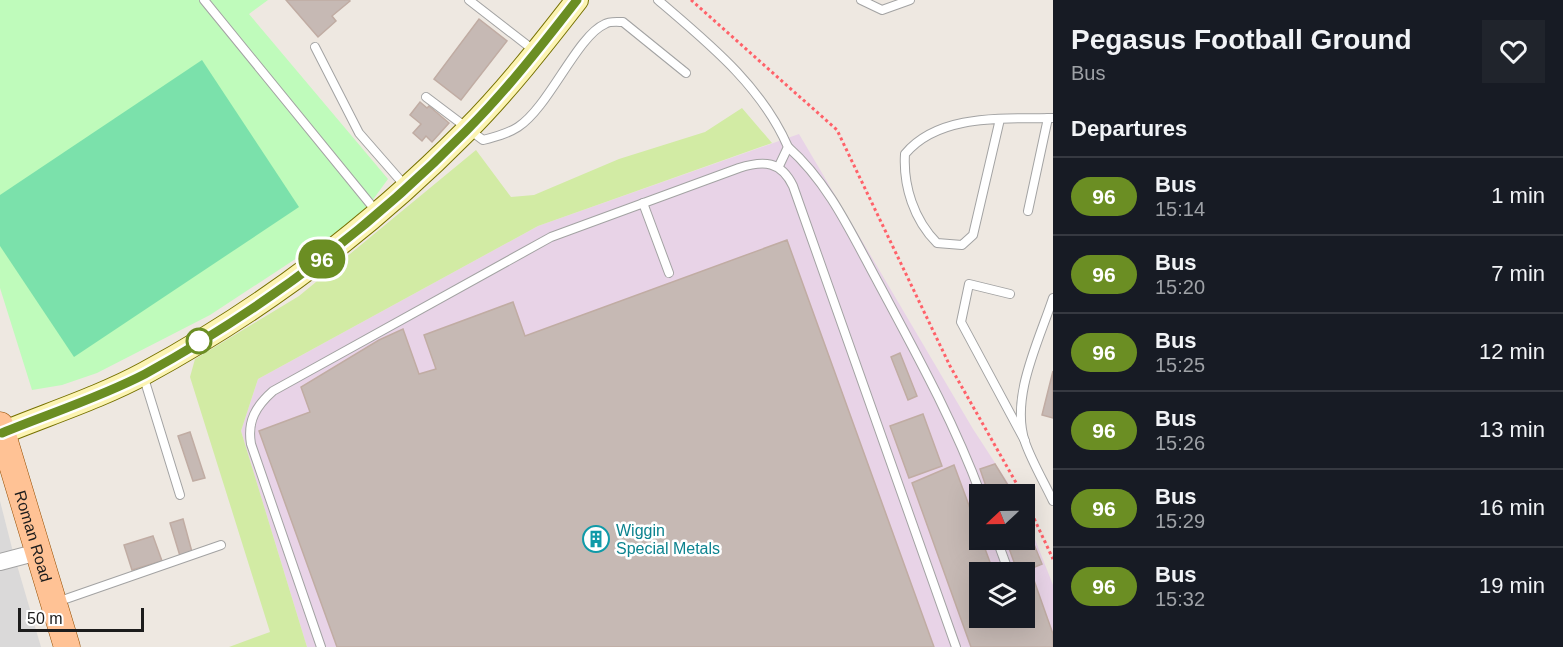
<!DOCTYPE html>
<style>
body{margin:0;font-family:Arial,sans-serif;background:#20242c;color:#f1f3f6;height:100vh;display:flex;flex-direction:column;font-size:22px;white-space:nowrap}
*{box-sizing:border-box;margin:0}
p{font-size:20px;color:#9ea1a6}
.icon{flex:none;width:33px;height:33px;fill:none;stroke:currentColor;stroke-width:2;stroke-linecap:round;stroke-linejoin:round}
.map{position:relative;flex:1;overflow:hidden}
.panel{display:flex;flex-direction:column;background:#171b24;width:510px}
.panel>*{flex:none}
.badge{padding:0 12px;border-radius:20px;font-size:21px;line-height:39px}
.needle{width:39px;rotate:248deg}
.tools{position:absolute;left:969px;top:484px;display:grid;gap:12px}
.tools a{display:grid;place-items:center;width:66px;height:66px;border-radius:0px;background:#171b24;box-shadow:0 6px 24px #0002;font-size:30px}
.scale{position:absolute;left:18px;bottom:15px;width:126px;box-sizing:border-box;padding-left:6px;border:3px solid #1c1c1c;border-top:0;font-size:16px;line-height:21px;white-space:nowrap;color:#1c1c1c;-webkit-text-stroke:4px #fff;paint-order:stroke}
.map>.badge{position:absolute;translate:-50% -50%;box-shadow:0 0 0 3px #fff}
h2{padding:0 18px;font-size:22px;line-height:54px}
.round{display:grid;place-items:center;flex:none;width:63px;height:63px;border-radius:0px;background:#20242c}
.summary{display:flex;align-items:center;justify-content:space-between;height:102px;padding:0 18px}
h1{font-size:28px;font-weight:600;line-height:45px}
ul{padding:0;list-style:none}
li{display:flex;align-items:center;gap:18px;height:78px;padding:0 18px;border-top:2px solid #363941}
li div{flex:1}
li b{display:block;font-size:22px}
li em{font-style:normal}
li .badge{min-width:66px;font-weight:700;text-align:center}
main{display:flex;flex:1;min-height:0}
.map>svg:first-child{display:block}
.residential{fill:#dad9d9}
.industrial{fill:#e8d3e7;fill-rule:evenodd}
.grass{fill:#d2eba4}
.park{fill:#bffbbb}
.pitch{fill:#7be1ab}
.building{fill:#c6b9b4;stroke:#c0aca3;stroke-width:1.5}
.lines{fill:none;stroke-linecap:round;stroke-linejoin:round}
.lane-casing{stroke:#a3a3a3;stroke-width:10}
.street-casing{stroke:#a3a3a3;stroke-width:18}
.secondary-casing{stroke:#767100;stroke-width:24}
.primary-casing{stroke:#944d00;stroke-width:27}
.path{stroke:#ff6169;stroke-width:3;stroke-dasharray:3 3;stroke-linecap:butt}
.lane{stroke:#fff;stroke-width:8}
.street{stroke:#fff;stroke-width:16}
.secondary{stroke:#fcf4b2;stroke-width:22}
.primary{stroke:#ffc295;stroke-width:26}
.line-casing{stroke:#fff;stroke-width:14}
.line{stroke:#6b8e23;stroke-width:9}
.stop-dot{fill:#fff;stroke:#6b8e23;stroke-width:3}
.labels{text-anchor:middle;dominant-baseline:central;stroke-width:5;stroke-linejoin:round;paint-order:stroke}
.culture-label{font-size:16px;fill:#0d838f;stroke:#fff;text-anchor:start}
.street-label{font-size:16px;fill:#1c1c1c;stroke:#fff}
</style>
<main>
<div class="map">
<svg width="1053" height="647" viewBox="0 0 1053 647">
<rect width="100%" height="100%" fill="#eee8e1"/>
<polygon class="residential" points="0,501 12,548 41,647 0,647"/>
<path class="industrial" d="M799 134 973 429 1016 495H980V540H1024L1025 514 1053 585V647H307L241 431 258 379 538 226ZM980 573H1024V618H980Z"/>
<polygon class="grass" points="742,108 772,143 538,226 258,379 241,431 307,647 229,647 270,632 190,377 195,359 299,296 476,150 511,197 534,195 619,159 705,132"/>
<polygon class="park" points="0,0 268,0 249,14 388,179 361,216 210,315 97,373 62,385 32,390 0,288"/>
<polygon class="pitch" points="202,60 299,207 74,357 0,246 0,195"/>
<g class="building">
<polygon points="286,0 349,0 350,1 332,16 336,21 318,37"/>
<polygon points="479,19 507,41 461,100 434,79"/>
<polygon points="420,102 427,108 429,106 449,123 432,142 426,136 422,141 413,133 421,124 410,115"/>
<polygon points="787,240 934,647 337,647 259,431 310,412 301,387 379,340 403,329 419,374 436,369 424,335 513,302 525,336"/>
<polygon points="900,353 917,396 908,400 891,357"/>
<polygon points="1053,371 1053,418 1042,415"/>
<polygon points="923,414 942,466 909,478 890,426"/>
<polygon points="190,432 205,478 193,481 178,436"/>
<polygon points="995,464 1014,495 989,495 980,469"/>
<polygon points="954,465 994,573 980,573 980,618 1024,618 1024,573 1018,573 1006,540 1024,540 1024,520 1042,564 1030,569 1053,634 1053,647 971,647 912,483"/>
<polygon points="183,519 192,552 180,556 170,523"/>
<polygon points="153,536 162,561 132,570 124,545"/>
</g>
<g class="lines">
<defs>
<g id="lane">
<polyline points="204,0 376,211"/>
<polyline points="469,0 536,52"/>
<path d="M658 0C708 43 761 85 788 147L779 166"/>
<polyline points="861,0 882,10 910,0"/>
<polyline points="315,47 359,133 407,188"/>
<path d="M426 97 483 140C495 137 507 134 518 127 549 107 577 36 605 24 609 21 618 22 623 22L686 73"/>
<path d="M1000 119 973 235 962 245 937 243C914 220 903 186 905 154 939 113 1005 119 1053 118"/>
<path d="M788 147C830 184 853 237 880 286 917 355 954 422 981 495"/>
<polyline points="643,203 669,273"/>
<polyline points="1028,211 1048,118"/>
<polyline points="1010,294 969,284 961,322 1025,441"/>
<path d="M1053 298C1039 341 1010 397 1025 442 1032 462 1044 482 1053 501"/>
<polyline points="143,375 180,495"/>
<polyline points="997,540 1008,570"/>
<polyline points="57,602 221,545"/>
<path d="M321 647 251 444C247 421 256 406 273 391L551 237 739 168C764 160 781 161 793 186L956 647"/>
</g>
<polyline id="street" points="0,562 38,552"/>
<path id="secondary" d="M2 433C48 414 101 397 145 373 263 309 371 227 466 131 506 91 542 45 577 0"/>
<g id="primary">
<path id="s1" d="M0 425 67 647"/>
</g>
</defs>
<use href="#lane" class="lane-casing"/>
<use href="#street" class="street-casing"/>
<use href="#secondary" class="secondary-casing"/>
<use href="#primary" class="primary-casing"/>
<g class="path">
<polyline points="691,0 837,130 950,366 1023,495"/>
<polyline points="1024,497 1053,559"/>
</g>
<use href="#lane" class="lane"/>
<use href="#street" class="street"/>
<use href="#secondary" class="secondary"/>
<use href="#primary" class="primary"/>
</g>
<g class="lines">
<defs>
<path id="line" d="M2 433C48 414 101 397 145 374 263 309 371 228 466 131 506 91 542 45 577 0"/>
</defs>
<use href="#line" class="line-casing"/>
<use href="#line" class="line"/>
</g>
<defs>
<symbol id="building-ring" viewBox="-11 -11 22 22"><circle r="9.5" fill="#fff" stroke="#0f9aa8" stroke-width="1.5"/><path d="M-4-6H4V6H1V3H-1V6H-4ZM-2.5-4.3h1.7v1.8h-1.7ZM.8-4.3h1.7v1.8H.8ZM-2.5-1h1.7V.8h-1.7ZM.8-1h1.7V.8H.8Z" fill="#0f9aa8"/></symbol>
</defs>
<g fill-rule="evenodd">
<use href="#building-ring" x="581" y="524" width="30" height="30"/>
</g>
<circle class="stop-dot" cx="199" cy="341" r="12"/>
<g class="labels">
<g class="culture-label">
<text x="616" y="530">Wiggin<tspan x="616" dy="18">Special Metals</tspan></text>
</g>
<g class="street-label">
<text stroke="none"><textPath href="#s1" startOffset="116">Roman Road</textPath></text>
</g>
</g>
</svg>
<div class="tools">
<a><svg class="needle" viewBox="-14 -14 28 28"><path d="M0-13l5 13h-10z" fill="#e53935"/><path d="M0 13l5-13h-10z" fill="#9ea1a6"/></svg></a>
<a><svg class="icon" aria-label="layers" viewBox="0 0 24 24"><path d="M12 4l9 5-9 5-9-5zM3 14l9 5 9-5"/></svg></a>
</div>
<div class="scale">50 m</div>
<b class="badge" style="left:322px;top:259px;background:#6b8e23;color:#fff">96</b>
</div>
<section class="panel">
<div class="summary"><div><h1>Pegasus Football Ground</h1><p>Bus</p></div><a class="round"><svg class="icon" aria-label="heart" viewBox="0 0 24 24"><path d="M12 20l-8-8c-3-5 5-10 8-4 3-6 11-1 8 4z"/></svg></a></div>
<h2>Departures</h2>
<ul>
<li><span class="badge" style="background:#6b8e23;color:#fff">96</span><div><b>Bus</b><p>15:14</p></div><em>1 min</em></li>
<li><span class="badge" style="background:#6b8e23;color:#fff">96</span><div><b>Bus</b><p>15:20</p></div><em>7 min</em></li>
<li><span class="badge" style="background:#6b8e23;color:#fff">96</span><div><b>Bus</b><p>15:25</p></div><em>12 min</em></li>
<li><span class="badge" style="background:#6b8e23;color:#fff">96</span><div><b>Bus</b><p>15:26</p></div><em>13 min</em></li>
<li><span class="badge" style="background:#6b8e23;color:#fff">96</span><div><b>Bus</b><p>15:29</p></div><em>16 min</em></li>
<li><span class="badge" style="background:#6b8e23;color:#fff">96</span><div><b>Bus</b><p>15:32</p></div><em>19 min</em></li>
</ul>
</section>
</main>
